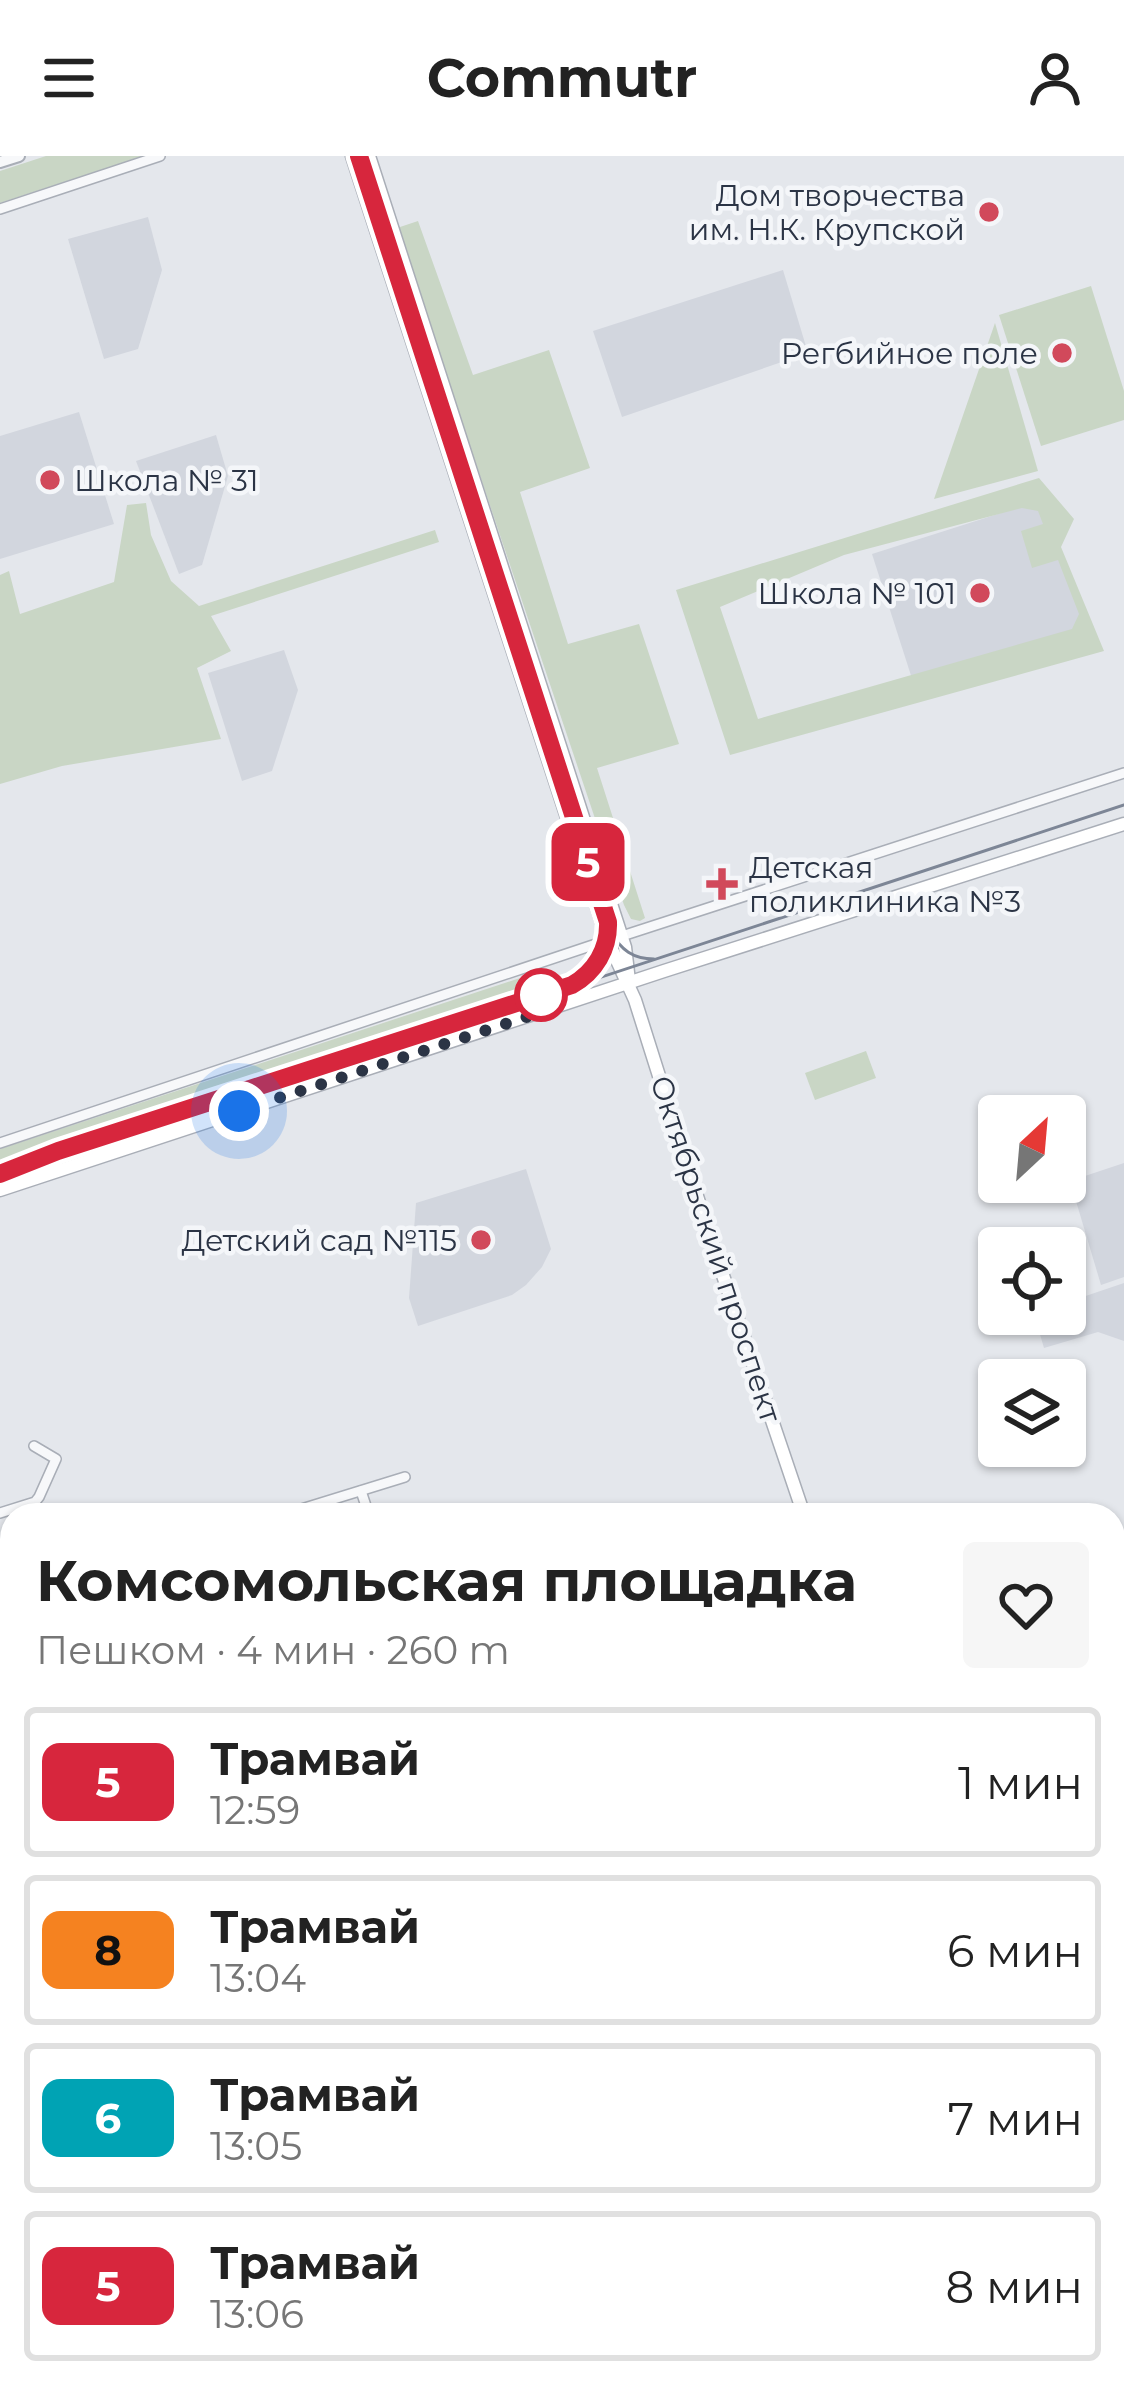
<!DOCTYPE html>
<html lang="ru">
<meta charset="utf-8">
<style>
body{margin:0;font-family:Montserrat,sans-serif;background:#f6f6f6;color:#222;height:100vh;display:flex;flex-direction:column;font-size:45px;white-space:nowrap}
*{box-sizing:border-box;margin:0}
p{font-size:39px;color:#767676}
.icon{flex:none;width:66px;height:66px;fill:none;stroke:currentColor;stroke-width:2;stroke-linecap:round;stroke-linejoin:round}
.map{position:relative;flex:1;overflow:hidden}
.side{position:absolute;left:0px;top:1347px;width:1125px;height:900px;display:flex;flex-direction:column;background:#fff;border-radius:36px 36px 0 0;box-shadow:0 3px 9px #0004}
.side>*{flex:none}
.badge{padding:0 24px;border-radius:18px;font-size:42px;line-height:78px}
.needle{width:78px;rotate:26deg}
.controls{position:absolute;left:978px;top:939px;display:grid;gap:24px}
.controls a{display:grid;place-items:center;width:108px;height:108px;border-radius:12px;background:#fff;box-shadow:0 3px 9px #0004;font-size:60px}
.you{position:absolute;width:60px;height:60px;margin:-30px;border:9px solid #fff;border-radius:50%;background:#1a73e8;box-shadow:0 0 0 18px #1a73e833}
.map>.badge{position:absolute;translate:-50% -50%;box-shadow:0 0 0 6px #fff}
.round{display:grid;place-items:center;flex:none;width:126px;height:126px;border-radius:12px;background:#f6f6f6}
.headline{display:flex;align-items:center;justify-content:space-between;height:204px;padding:0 36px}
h1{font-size:57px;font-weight:700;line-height:90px}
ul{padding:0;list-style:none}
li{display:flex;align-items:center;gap:36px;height:150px;margin:0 24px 18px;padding:0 12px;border:6px solid #e0e0e0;border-radius:12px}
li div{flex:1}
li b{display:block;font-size:45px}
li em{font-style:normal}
li .badge{min-width:132px;font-weight:700;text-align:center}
header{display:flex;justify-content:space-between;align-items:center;height:156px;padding:0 36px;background:#fff;font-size:54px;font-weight:700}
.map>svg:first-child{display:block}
.built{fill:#d2d6de}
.green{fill:#c9d6c5;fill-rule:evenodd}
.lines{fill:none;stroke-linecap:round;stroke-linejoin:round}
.stream{stroke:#9fb4cc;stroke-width:3}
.minor-casing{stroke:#a9aeb7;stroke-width:12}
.tertiary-casing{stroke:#a9aeb7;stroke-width:14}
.secondary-casing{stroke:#a9aeb7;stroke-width:15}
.primary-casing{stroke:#a3abb8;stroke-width:16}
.minor{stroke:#f7f8fa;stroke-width:9}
.tertiary{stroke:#f7f8fa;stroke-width:10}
.secondary{stroke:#fff;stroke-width:12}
.primary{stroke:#fff;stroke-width:14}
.tram{stroke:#7d8696;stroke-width:3}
.rail-casing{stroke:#7d8696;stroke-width:8}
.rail{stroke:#f4f6f9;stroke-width:3;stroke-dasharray:9;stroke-linecap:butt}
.line-casing{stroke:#fff;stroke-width:27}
.line{stroke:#d7263d;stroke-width:18}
.walk{stroke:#2b3445;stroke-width:12;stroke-dasharray:0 21.6}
.poi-dot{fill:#d1495b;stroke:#f4f6f9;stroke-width:4.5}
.stop-dot{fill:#fff;stroke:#d7263d;stroke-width:6}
.labels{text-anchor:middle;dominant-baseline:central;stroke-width:9;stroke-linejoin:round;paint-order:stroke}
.poi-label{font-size:30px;fill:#2b3445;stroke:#f4f6f9;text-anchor:end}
.street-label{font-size:30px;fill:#2b3445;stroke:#f4f6f9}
</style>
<header><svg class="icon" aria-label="menu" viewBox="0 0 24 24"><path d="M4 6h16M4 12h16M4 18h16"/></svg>Commutr<svg class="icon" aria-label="person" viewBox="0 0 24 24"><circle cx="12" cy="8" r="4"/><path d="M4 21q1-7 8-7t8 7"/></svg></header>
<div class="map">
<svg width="1124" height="2247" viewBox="0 0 1124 2247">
<rect width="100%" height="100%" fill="#e4e7ec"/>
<g class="built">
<polygon points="148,61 162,114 138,193 104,203 68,83"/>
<polygon points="783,114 808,197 622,261 593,175"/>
<polygon points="79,256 114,368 0,403 0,280"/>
<polygon points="216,279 228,320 202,409 179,418 136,305"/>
<polygon points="1045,343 1088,477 915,532 872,398"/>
<polygon points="284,494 298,534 272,615 242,625 208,517"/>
<polygon points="1124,1007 1124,1121 1101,1129 1070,1025"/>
<polygon points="526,1013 551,1093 542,1111 526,1129 512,1139 418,1170 409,1142 416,1047"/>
<polygon points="1124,1127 1124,1185 1098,1176 1044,1192 1034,1158 1065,1158 1065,1147"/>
<polygon points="1124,1671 1124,1887 1113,1889 1113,1672"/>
<polygon points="0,1726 12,1726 12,1817 0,1811"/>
<polygon points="1113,1933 1116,1947 1124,1946 1124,2247 1010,2247 1009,2235 1113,2235"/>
</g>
<g class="green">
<polygon points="46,0 144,0 0,47 0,15"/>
<polygon points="418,65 473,219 549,194 590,312 520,336 568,488 639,468 679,588 597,612 645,762 640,765 631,763 624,749 397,72"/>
<polygon points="1091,130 1124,235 1124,264 1041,290 999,159"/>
<polygon points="995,167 1038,315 934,343"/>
<path d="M1039 322 1074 363 1061 391 1104 495 730 599 676 434ZM1022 352 1038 355 1043 368 1021 375 1032 412 1058 404 1079 458 1072 473 758 563 720 451 844 399Z"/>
<polygon points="146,347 151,379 171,425 199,450 435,374 439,386 211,460 231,495 197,512 221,583 62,610 0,628 0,419 9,415 20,458 114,426 127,349"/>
<polygon points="526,820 535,844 0,1015 0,993"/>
<polygon points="866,895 876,922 815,944 805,917"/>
<polygon points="0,1987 12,2011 12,2097 2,2107"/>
<polygon points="0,2165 12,2199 12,2235 26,2237 24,2243 0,2247"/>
</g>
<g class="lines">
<g class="stream">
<polyline points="1113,1662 1124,1661"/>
<polyline points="0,1707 12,1706"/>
</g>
<defs>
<g id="minor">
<polyline points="0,53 160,0"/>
<polyline points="622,780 1124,617"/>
<polyline points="0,987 608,784"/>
<polyline points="361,1335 369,1359"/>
<polyline points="0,1357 35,1346 39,1341 56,1303 34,1290"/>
<polyline points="282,1359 405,1321"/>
<polyline points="1113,1901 1124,1899"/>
</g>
<g id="tertiary">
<polyline points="0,6 19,0"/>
<polyline points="535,2235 541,2247"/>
<polyline points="942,2235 943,2247"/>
</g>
<g id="secondary">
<polyline points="352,0 573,680 609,787 635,844 709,1078 804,1359"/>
<polyline points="369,0 625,791 629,825"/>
<polyline points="0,1034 664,815 1124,668"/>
</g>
<g id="primary">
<polyline points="1113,1459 1124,1458"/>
<polyline points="0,1596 12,1599"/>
</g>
</defs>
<use href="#minor" class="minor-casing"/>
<use href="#tertiary" class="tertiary-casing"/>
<use href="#secondary" class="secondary-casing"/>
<use href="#primary" class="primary-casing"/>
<use href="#minor" class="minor"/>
<use href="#tertiary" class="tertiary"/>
<use href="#secondary" class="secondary"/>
<use href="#primary" class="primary"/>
<g class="tram">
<path d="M359 0 611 776C621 794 633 803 654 803"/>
<path d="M0 1023 60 999C415 884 769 766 1124 649"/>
</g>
<defs>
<g id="rail">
<polyline points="1113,1539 1124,1537"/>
<polyline points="0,1623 12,1622"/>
<polyline points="0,1642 12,1642"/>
<polyline points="0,1831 12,1837"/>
<polyline points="0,1941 12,1967"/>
<polyline points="82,2235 83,2247"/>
<polyline points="233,2235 243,2247"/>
<polyline points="288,2235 293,2247"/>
<polyline points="653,2235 662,2247"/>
</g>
</defs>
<use href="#rail" class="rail-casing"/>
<use href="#rail" class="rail"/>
</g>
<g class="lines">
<defs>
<path id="line" d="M0 1018 58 995 572 829C595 816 609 793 608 766L359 0"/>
</defs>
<use href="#line" class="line-casing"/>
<use href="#line" class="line"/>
<polyline class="walk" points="239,955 539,857 541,839"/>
</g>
<g class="poi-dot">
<circle cx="989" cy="56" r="12"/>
<circle cx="1062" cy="197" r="12"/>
<circle cx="50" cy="324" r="12"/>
<circle cx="980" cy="437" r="12"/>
<path d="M716 710h12v12h12v12h-12v12h-12v-12h-12v-12h12z"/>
<circle cx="481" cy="1084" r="12"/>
</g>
<circle class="stop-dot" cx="541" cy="839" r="24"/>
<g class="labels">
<g class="poi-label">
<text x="965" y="39">Дом творчества<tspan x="965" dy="34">им. Н.К. Крупской</tspan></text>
<text x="1038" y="197">Регбийное поле</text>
<text x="74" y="324" text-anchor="start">Школа № 31</text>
<text x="956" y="437">Школа № 101</text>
<text x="749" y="711" text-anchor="start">Детская<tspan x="749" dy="34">поликлиника №3</tspan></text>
<text x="457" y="1084">Детский сад №115</text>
</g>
<g class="street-label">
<text transform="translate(716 1093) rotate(72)">Октябрьский проспект</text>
</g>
</g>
</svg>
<div class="controls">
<a><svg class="needle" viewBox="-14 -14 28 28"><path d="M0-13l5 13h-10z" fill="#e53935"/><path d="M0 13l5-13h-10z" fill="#767676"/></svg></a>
<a><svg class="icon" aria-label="locate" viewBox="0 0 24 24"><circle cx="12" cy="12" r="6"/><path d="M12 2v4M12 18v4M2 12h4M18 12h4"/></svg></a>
<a><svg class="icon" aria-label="layers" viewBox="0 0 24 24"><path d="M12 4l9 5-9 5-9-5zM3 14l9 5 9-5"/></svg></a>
</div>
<div class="you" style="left:239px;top:955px"></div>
<b class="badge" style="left:588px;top:706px;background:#d7263d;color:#fff">5</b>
<section class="side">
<div class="headline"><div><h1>Комсомольская площадка</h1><p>Пешком · 4 мин · 260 m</p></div><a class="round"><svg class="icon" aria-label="heart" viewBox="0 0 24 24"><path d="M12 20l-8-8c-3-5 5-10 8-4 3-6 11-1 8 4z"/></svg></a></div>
<ul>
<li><span class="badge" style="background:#d7263d;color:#fff">5</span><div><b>Трамвай</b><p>12:59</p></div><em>1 мин</em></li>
<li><span class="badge" style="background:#f58220;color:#111">8</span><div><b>Трамвай</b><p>13:04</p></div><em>6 мин</em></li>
<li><span class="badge" style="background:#00a3b4;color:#fff">6</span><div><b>Трамвай</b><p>13:05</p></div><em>7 мин</em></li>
<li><span class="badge" style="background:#d7263d;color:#fff">5</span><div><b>Трамвай</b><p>13:06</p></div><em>8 мин</em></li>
</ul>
</section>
</div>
